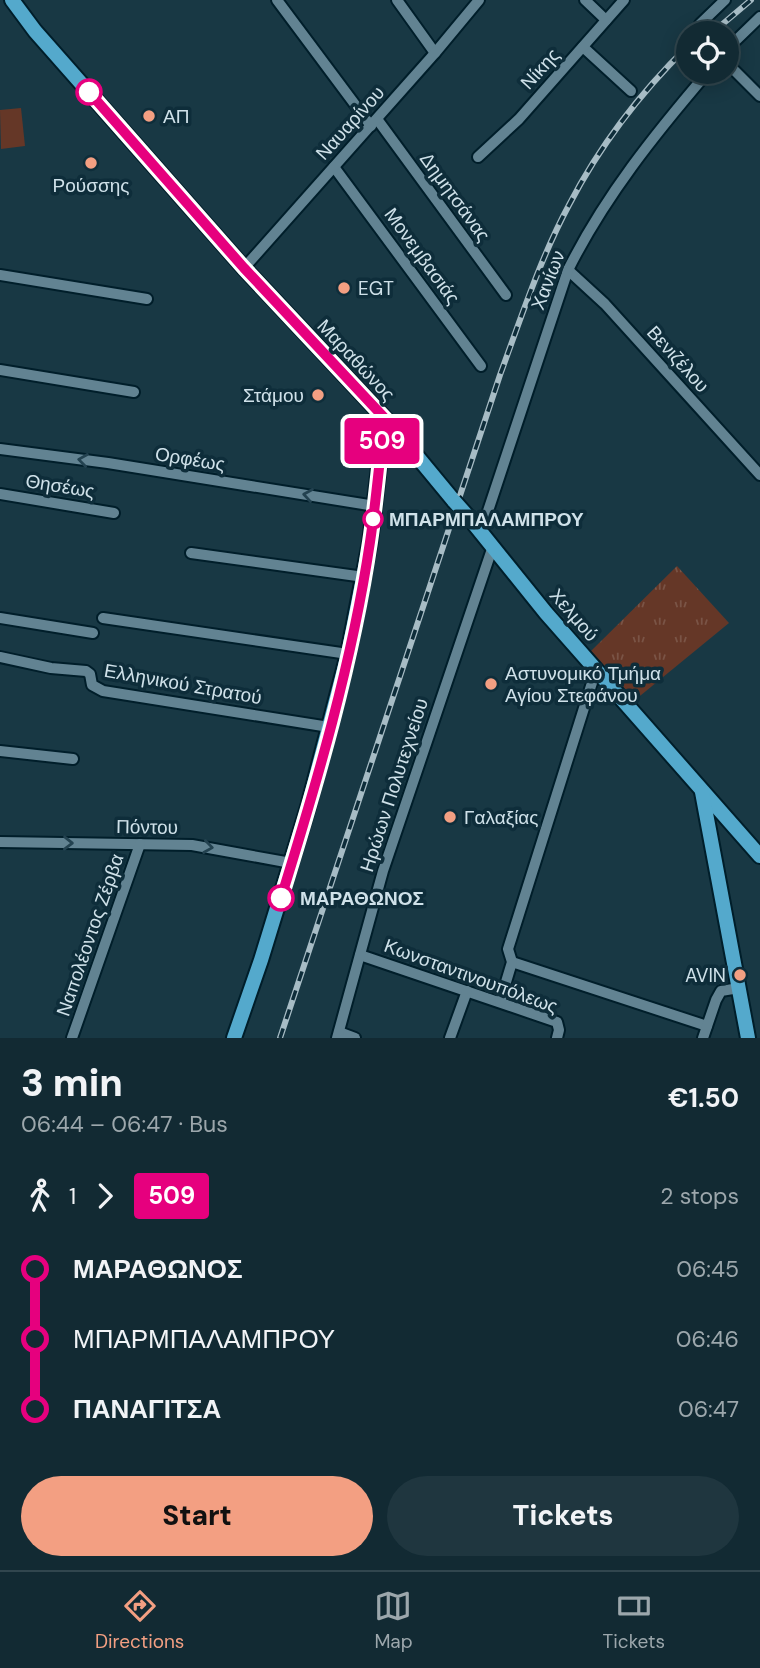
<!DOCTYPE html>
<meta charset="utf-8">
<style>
body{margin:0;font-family:"DM Sans",sans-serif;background:#1f363f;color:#f1f3f6;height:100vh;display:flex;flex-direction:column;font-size:26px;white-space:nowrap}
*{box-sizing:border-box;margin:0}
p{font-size:23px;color:#9ca7ac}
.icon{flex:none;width:38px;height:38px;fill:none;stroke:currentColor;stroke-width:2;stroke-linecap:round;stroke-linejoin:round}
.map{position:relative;height:1038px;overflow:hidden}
.panel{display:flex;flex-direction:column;background:#122a33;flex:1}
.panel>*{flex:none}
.badge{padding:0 14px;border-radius:5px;font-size:24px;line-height:46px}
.fabs{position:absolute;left:676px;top:21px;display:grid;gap:14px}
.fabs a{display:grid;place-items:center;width:63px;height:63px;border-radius:50%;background:#122a33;box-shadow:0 4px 18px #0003,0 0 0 2px #31464e;font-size:35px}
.map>.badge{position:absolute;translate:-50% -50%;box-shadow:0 0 0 4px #fff}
.legs{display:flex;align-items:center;gap:10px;height:77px;padding:0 21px;font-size:23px}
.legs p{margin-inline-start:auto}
.summary{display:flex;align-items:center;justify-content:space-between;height:119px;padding:0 21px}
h1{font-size:38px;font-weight:800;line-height:52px}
.button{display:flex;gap:14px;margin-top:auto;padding:14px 21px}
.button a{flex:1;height:80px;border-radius:42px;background:#f39f82;color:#111;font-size:28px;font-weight:800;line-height:80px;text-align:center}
.button a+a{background:#1f363f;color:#f1f3f6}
ul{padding:0 21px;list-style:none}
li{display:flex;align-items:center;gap:24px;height:70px;font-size:26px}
li i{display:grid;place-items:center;width:10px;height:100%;margin:0 9px;background:currentColor}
li i::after{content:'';width:18px;height:18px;margin:-9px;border:5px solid;border-radius:50%;background:#122a33}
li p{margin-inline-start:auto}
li:first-child i{background:linear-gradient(#0000 50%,currentColor 0)}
li:last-child i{background:linear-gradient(currentColor 50%,#0000 0)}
.tab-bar{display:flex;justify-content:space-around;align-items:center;height:98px;border-top:2px solid #31464e;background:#122a33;font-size:19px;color:#9ca7ac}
.tab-bar a{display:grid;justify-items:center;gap:4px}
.tab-bar .current{color:#f39f82}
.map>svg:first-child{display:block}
.grass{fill:url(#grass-tufts)}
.park{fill:#653727}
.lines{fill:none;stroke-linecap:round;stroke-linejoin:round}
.minor-casing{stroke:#001e2a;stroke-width:14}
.major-casing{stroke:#001e2a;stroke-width:18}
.minor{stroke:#628392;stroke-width:10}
.major{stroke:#54a9cc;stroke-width:14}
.rail-casing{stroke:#a7bcc5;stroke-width:6}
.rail{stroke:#0e2d3a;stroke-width:3.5;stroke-dasharray:10;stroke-linecap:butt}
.major-bridge-casing{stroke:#001e2a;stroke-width:18;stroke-linecap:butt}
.major-bridge{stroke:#54a9cc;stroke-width:14}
.oneway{stroke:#234250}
.line-1-casing{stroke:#fff;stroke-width:16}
.line-1{stroke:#e6007e;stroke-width:10}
.stop-1-dot{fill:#fff;stroke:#e6007e;stroke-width:3.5}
.poi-dot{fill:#f39f82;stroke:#0e2d3a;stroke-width:2.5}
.labels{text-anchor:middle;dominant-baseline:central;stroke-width:7;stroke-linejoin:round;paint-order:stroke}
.street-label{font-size:19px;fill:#cfe1e9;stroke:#0e2d3a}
.poi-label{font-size:19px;fill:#cfe1e9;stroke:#0e2d3a;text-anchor:start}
.stop-label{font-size:19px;font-weight:bold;fill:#cfe1e9;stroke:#0e2d3a;text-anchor:start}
</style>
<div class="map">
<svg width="760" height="1038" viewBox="0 0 760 1038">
<defs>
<pattern id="grass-tufts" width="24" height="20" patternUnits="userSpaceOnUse" patternTransform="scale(1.75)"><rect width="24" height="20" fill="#653727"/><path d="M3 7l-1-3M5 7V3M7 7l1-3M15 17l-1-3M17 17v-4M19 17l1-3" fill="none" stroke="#7a5446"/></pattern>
</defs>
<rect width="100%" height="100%" fill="#183844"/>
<polygon class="grass" points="677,566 729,623 635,700 591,651"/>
<polygon class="park" points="21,108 25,146 1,149 0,110"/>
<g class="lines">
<defs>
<g id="minor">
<polyline points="277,0 371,126"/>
<polyline points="397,0 435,53"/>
<polyline points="585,0 606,20"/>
<polyline points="700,24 725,0"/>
<polyline points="583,47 631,91"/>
<polyline points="726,50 760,17"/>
<polyline points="726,62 760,96"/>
<polyline points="377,119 506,295"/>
<polyline points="478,157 519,119 624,0"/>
<polyline points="334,167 481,366"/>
<polyline points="244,268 435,53 479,0"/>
<polyline points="568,270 605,304 760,475"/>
<polyline points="0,275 147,299"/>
<polyline points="0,370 134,392"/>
<polyline points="0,449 108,463 375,506"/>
<polyline points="0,494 114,513"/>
<path d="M481 532 568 270C605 196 655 134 708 72"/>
<polyline points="191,553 364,577"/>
<polyline points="0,618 93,633"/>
<polyline points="103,618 348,654"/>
<polyline points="0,657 51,668 86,671 90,674 92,685 103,691 329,727"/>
<polyline points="0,751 73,759"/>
<polyline points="0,842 192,845 291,863"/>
<polyline points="360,955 557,1022 559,1030 557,1038"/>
<polyline points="512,962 707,1026"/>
<polyline points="500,1002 512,962 508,949 596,670"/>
<polyline points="339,1032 355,1038"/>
<polyline points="72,1038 140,844"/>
<polyline points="337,1038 383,871 493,546"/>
<polyline points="450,1038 467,991"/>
<polyline points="703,1038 716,1000 721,991 739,988"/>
</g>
<g id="major">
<polyline points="12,0 35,31 244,268 392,426 454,501"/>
<polyline points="471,520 546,613 760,856"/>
<polyline points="702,792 748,1038"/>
<polyline points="234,1038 261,960 308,807 348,654 370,542 382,442 384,435 392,426"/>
</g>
</defs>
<use href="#minor" class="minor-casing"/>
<use href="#major" class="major-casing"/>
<use href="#minor" class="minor"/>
<use href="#major" class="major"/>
<defs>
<g id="rail">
<polyline points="712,33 751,0"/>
<path d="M280 1038 500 375C521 318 540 259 569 205 599 147 641 92 688 46"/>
</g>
</defs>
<use href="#rail" class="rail-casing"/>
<use href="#rail" class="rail"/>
<defs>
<polyline id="major-bridge" points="454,501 471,520"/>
</defs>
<use href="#major-bridge" class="major-bridge-casing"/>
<use href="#major-bridge" class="major-bridge"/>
</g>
<defs><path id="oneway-chevron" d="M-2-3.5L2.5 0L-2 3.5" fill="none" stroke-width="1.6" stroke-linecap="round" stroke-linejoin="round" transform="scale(1.75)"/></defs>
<g class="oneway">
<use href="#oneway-chevron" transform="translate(83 460) rotate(-172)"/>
<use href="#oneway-chevron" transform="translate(308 495) rotate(-171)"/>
<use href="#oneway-chevron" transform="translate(68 843) rotate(1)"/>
<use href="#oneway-chevron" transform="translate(208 847) rotate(8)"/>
</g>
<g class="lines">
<defs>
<path id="line-1" d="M89 92 244 268 392 426 387 430 382 442C378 475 375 509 370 542 352 663 317 782 281 898"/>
</defs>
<use href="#line-1" class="line-1-casing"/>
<use href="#line-1" class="line-1"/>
</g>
<g class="stop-1-dot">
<circle cx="89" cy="92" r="12"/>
<circle cx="373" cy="519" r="9"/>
<circle cx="281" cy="898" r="12"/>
</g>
<g class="poi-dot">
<circle cx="149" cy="116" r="7"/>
<circle cx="91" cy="163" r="7"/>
<circle cx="344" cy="288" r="7"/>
<circle cx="318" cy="395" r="7"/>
<circle cx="491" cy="684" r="7"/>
<circle cx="450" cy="817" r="7"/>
<circle cx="740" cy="975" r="7"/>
</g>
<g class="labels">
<g class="street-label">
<text transform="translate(540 69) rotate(-48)">Νίκης</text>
<text transform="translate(350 123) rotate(-48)">Ναυαρίνου</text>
<text transform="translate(455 197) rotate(54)">Δημητσάνας</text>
<text transform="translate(422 256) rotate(54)">Μονεμβασιάς</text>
<text transform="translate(548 280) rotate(-69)">Χανίων</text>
<text transform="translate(678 359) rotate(48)">Βενιζέλου</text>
<text transform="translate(356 360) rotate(47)">Μαραθώνος</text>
<text transform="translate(190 459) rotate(9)">Ορφέως</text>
<text transform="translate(60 486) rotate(9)">Θησέως</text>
<text transform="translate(574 615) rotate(49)">Χελμού</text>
<text transform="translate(183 684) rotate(10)">Ελληνικού Στρατού</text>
<text transform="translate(394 785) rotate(-72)">Ηρώων Πολυτεχνείου</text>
<text transform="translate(147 827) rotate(1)">Πόντου</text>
<text transform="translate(90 935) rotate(-71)">Ναπολέοντος Ζέρβα</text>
<text transform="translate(471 976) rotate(20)">Κωνσταντινουπόλεως</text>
</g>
<g class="poi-label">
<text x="163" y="116">ΑΠ</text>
<text x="91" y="185" text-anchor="middle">Ρούσσης</text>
<text x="358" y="288">EGT</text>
<text x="304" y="395" text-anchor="end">Στάμου</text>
<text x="505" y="673">Αστυνομικό Τμήμα<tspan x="505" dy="22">Αγίου Στεφάνου</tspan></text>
<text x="464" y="817">Γαλαξίας</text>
<text x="726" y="975" text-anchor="end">AVIN</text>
</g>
<g class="stop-label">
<text x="389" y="519">ΜΠΑΡΜΠΑΛΑΜΠΡΟΥ</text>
<text x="300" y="898">ΜΑΡΑΘΩΝΟΣ</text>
</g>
</g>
</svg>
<div class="fabs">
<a><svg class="icon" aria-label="locate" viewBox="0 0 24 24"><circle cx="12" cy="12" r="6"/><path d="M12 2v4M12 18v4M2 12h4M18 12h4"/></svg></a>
</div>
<b class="badge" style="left:382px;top:441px;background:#e6007e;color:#fff">509</b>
</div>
<section class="panel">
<div class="summary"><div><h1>3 min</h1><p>06:44 – 06:47 · Bus</p></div><b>€1.50</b></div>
<div class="legs"><svg class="icon" aria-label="walk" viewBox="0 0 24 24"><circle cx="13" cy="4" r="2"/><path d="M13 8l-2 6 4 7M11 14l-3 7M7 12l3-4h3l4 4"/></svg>1<svg class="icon" aria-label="forward" viewBox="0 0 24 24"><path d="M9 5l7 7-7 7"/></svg><b class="badge" style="background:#e6007e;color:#fff">509</b><p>2 stops</p></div>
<ul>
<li><i style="color:#e6007e"></i><b>ΜΑΡΑΘΩΝΟΣ</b><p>06:45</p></li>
<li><i style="color:#e6007e"></i><span>ΜΠΑΡΜΠΑΛΑΜΠΡΟΥ</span><p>06:46</p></li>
<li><i style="color:#e6007e"></i><b>ΠΑΝΑΓΙΤΣΑ</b><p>06:47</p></li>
</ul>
<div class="button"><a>Start</a><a>Tickets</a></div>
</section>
<nav class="tab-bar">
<a class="current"><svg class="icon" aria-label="directions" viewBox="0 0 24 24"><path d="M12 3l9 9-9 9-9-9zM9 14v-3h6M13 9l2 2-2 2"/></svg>Directions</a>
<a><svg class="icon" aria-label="map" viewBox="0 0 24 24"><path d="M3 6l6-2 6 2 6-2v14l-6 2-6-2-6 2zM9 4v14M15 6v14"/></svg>Map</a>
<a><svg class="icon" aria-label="tickets" viewBox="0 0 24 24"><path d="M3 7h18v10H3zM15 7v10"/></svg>Tickets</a>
</nav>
